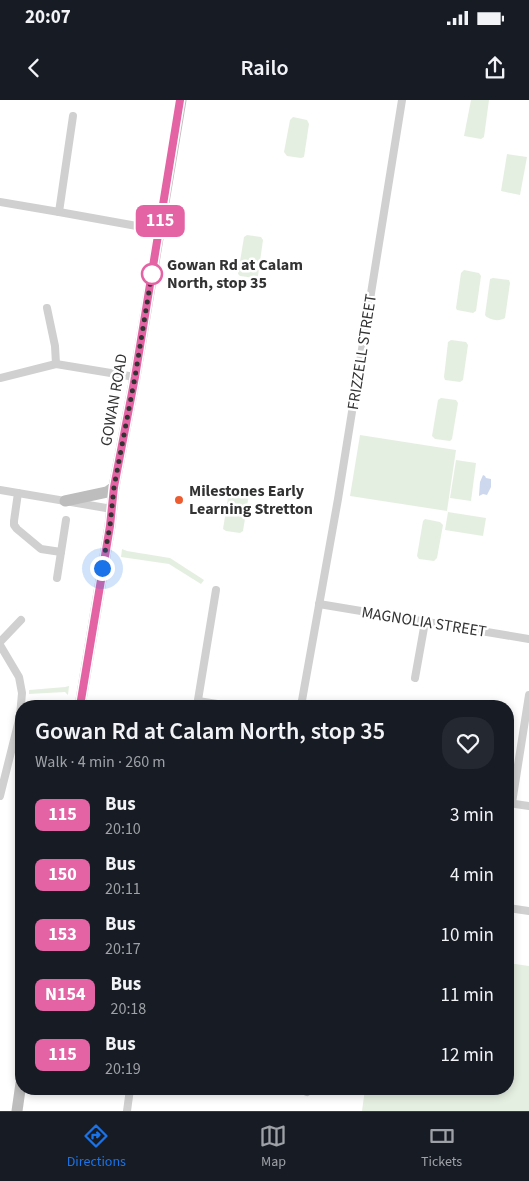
<!DOCTYPE html>
<meta charset="utf-8">
<style>
body{margin:0;font-family:"Source Sans 3",sans-serif;background:#242831;color:#f1f3f6;height:100vh;display:flex;flex-direction:column;font-size:19px;white-space:nowrap}
*{box-sizing:border-box;margin:0}
p{font-size:16px;color:#9ea1a6}
.icon{flex:none;width:28px;height:28px;fill:none;stroke:currentColor;stroke-width:2;stroke-linecap:round;stroke-linejoin:round}
.map{position:relative;flex:1;overflow:hidden}
.side{position:absolute;left:15px;top:600px;width:499px;height:395px;display:flex;flex-direction:column;background:#171b24;border-radius:20px;box-shadow:0 2px 8px #0003}
.side>*{flex:none}
.badge{padding:0 10px;border-radius:8px;font-size:18px;line-height:32px}
.you{position:absolute;width:25px;height:25px;margin:-12px;border:4px solid #fff;border-radius:50%;background:#1a73e8;box-shadow:0 0 0 8px #1a73e833}
.map>.badge{position:absolute;translate:-50% -50%;box-shadow:0 0 0 2px #fff}
.round{display:grid;place-items:center;flex:none;width:52px;height:52px;border-radius:20px;background:#242831}
.overview{display:flex;align-items:center;justify-content:space-between;height:85px;padding:0 20px}
h1{font-size:24px;font-weight:600;line-height:38px}
ul{padding:0;list-style:none}
li{display:flex;align-items:center;gap:15px;height:60px;padding:0 20px}
li div{flex:1}
li b{display:block;font-size:19px}
li em{font-style:normal}
li .badge{min-width:55px;font-weight:700;text-align:center}
.status{display:flex;justify-content:space-between;align-items:center;height:35px;padding:0 25px;background:#171b24;direction:ltr}
.status svg{height:14px;fill:currentColor}
header{display:flex;justify-content:space-between;align-items:center;height:65px;padding:0 20px;background:#171b24;font-size:22px;font-weight:600}
.menu{display:flex;justify-content:space-around;align-items:center;height:70px;border-top:1px solid #363941;background:#171b24;font-size:14px;color:#9ea1a6}
.menu a{display:grid;justify-items:center;gap:2px}
.menu .selected{color:#1a73e8}
.map>svg:first-child{display:block}
.green{fill:#e5efe1}
.water{fill:#cdd8ef}
.lines{fill:none;stroke-linecap:round;stroke-linejoin:round}
.minor{stroke:#d0d0d0;stroke-width:8}
.secondary{stroke:#bdbdbd;stroke-width:11}
.line-casing{stroke:#fff;stroke-width:11}
.line{stroke:#e463a4;stroke-width:8}
.walk{stroke:#333;stroke-width:5;stroke-dasharray:0 9}
.stop-dot{fill:#fff;stroke:#e463a4;stroke-width:2.5}
.poi-dot{fill:#ed5c31;stroke:#fff;stroke-width:2}
.labels{text-anchor:middle;dominant-baseline:central;stroke-width:5;stroke-linejoin:round;paint-order:stroke}
.stop-label{font-size:16px;font-weight:bold;fill:#333;stroke:#fff;text-anchor:start}
.street-label{font-size:16px;fill:#333;stroke:#fff}
.poi-label{font-size:16px;font-weight:bold;fill:#333;stroke:#fff;text-anchor:start}
</style>
<div class="status"><b>20:07</b><svg viewBox="0 0 49 12"><path d="M0 12V9h3v3zM5 12V6h3v6zM10 12V3h3v9zM15 12V0h3v12zM26 1h20v11H26zM47 4h2v5h-2z"/></svg></div>
<header><svg class="icon" aria-label="back" viewBox="0 0 24 24"><path d="M15 5l-7 7 7 7"/></svg>Railo<svg class="icon" aria-label="share" viewBox="0 0 24 24"><path d="M12 15V3M7 8l5-5 5 5M5 13v7h14v-7"/></svg></header>
<div class="map">
<svg width="529" height="1011" viewBox="0 0 529 1011">
<rect width="100%" height="100%" fill="#fff"/>
<g class="green">
<polygon points="471,0 489,0 484,37 481,39 464,36"/>
<polygon points="293,17 307,20 309,24 304,57 301,58 287,56 284,52 290,20"/>
<polygon points="507,54 527,57 520,95 501,91"/>
<polygon points="247,135 261,137 263,140 258,176 255,178 240,176 238,174 244,137"/>
<polygon points="464,170 479,173 481,176 476,211 473,213 457,210 456,208 461,173"/>
<path d="M493 178 509 180 510 183 505 218C499 222 489 220 485 215L490 179Z"/>
<polygon points="451,240 466,242 468,245 463,280 460,282 445,280 444,277 448,242"/>
<polygon points="441,298 456,300 458,303 452,339 450,341 435,339 432,336 438,300"/>
<polygon points="360,335 456,350 447,411 350,396"/>
<polygon points="456,360 476,363 471,401 450,398"/>
<polygon points="232,389 247,391 249,394 243,431 240,433 226,431 223,429 229,391"/>
<polygon points="448,412 486,418 483,436 445,430"/>
<polygon points="425,419 440,422 443,425 437,458 434,461 419,459 417,456 423,421"/>
<polygon points="122,449 127,451 170,458 204,480 201,484 169,464 121,457"/>
<polygon points="69,586 68,595 65,592 29,594 29,590 65,587"/>
<polygon points="508,863 529,866 529,1011 362,1011 365,989 508,989"/>
</g>
<polygon class="water" points="483,375 485,376 486,378 491,379 491,387 487,395 483,394 479,396 480,382"/>
<g class="lines">
<g class="minor">
<polyline points="0,102 59,112 159,130"/>
<polyline points="59,112 73,16"/>
<polyline points="47,208 55,246 56,264"/>
<polyline points="0,278 56,264 135,277"/>
<polyline points="0,390 112,409"/>
<polyline points="18,393 14,421 14,425 17,429 41,449 61,452"/>
<polyline points="57,478 66,420"/>
<polyline points="319,504 529,539"/>
<polyline points="0,542 21,520"/>
<polyline points="0,545 19,577 22,593 20,616 0,696"/>
<polyline points="415,578 425,522"/>
<polyline points="198,601 230,606"/>
<polyline points="197,606 216,490"/>
<polyline points="301,606 338,399 402,0"/>
<polyline points="508,703 529,706"/>
<polyline points="512,703 529,595"/>
<polyline points="508,808 529,811"/>
<polyline points="300,989 307,992"/>
<polyline points="127,1011 130,989"/>
</g>
<g class="secondary">
<polyline points="65,401 107,392 114,387"/>
<polyline points="80,606 110,426 114,387 135,277 181,0"/>
<polyline points="17,1011 21,983"/>
</g>
</g>
<g class="lines">
<defs>
<polyline id="line" points="80,606 110,426 114,387 135,277 180,0"/>
</defs>
<use href="#line" class="line-casing"/>
<use href="#line" class="line"/>
<polyline class="walk" points="102,468 110,426 114,387 135,277 153,167 152,174"/>
</g>
<circle class="stop-dot" cx="152" cy="174" r="10"/>
<circle class="poi-dot" cx="179" cy="400" r="5"/>
<g class="labels">
<g class="stop-label">
<text x="167" y="165">Gowan Rd at Calam<tspan x="167" dy="18">North, stop 35</tspan></text>
</g>
<g class="street-label">
<text transform="translate(362 252) rotate(-81)">FRIZZELL STREET</text>
<text transform="translate(114 300) rotate(-80)">GOWAN ROAD</text>
<text transform="translate(424 522) rotate(9)">MAGNOLIA STREET</text>
</g>
<g class="poi-label">
<text x="189" y="391">Milestones Early<tspan x="189" dy="18">Learning Stretton</tspan></text>
</g>
</g>
</svg>
<div class="you" style="left:102px;top:468px"></div>
<b class="badge" style="left:160px;top:121px;background:#e463a4;color:#fff">115</b>
<section class="side">
<div class="overview"><div><h1>Gowan Rd at Calam North, stop 35</h1><p>Walk · 4 min · 260 m</p></div><a class="round"><svg class="icon" aria-label="heart" viewBox="0 0 24 24"><path d="M12 20l-8-8c-3-5 5-10 8-4 3-6 11-1 8 4z"/></svg></a></div>
<ul>
<li><span class="badge" style="background:#e463a4;color:#fff">115</span><div><b>Bus</b><p>20:10</p></div><em>3 min</em></li>
<li><span class="badge" style="background:#e463a4;color:#fff">150</span><div><b>Bus</b><p>20:11</p></div><em>4 min</em></li>
<li><span class="badge" style="background:#e463a4;color:#fff">153</span><div><b>Bus</b><p>20:17</p></div><em>10 min</em></li>
<li><span class="badge" style="background:#e463a4;color:#fff">N154</span><div><b>Bus</b><p>20:18</p></div><em>11 min</em></li>
<li><span class="badge" style="background:#e463a4;color:#fff">115</span><div><b>Bus</b><p>20:19</p></div><em>12 min</em></li>
</ul>
</section>
</div>
<nav class="menu">
<a class="selected"><svg class="icon" aria-label="directions" viewBox="0 0 24 24"><path d="M12 3l9 9-9 9-9-9zM9 14v-3h6M13 9l2 2-2 2"/></svg>Directions</a>
<a><svg class="icon" aria-label="map" viewBox="0 0 24 24"><path d="M3 6l6-2 6 2 6-2v14l-6 2-6-2-6 2zM9 4v14M15 6v14"/></svg>Map</a>
<a><svg class="icon" aria-label="tickets" viewBox="0 0 24 24"><path d="M3 7h18v10H3zM15 7v10"/></svg>Tickets</a>
</nav>
